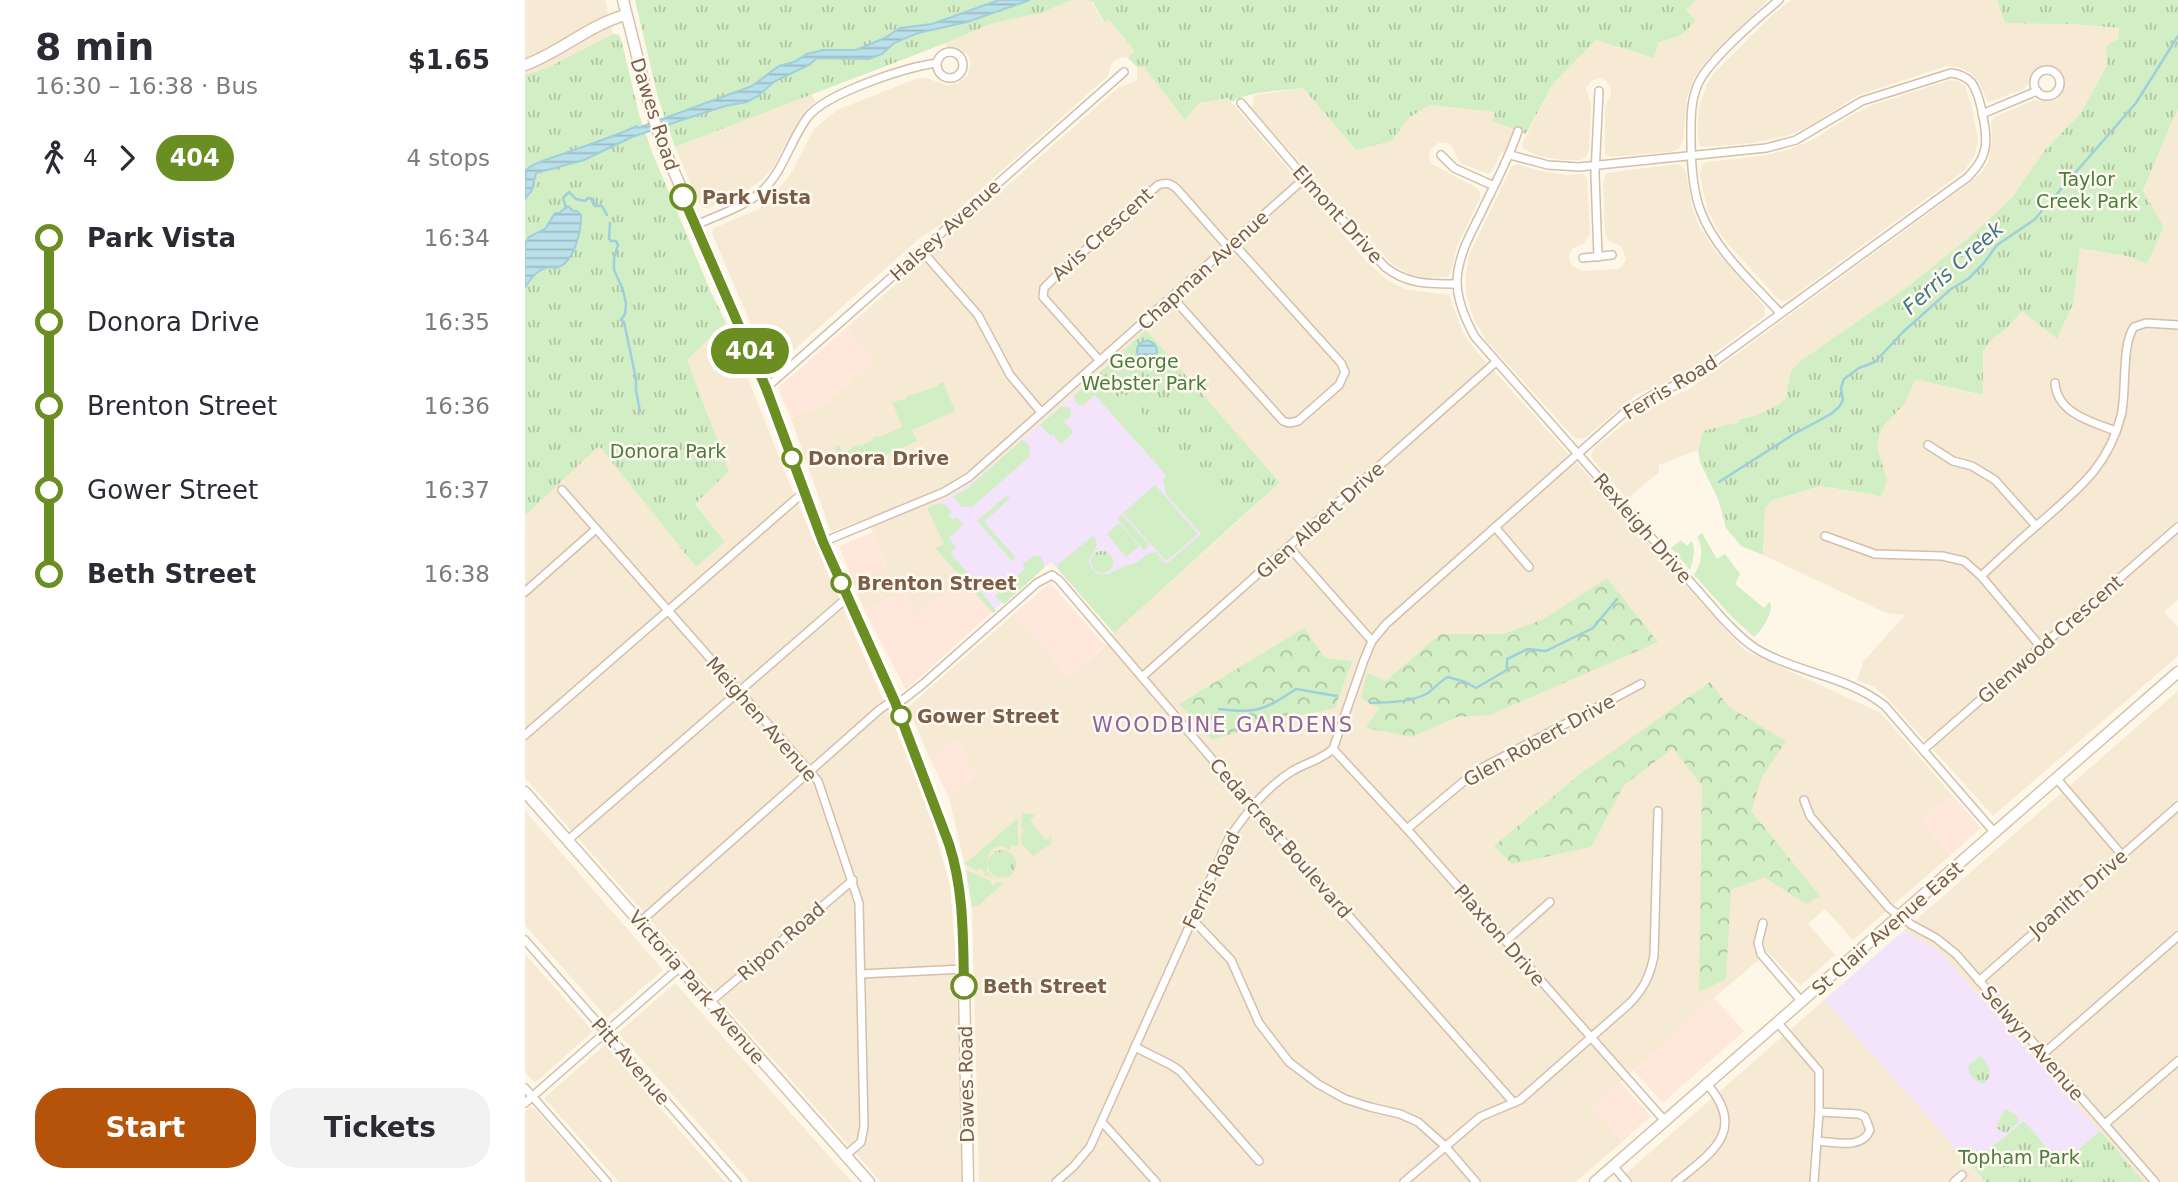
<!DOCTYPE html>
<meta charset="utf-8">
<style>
body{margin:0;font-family:"DejaVu Sans",sans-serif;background:#f2f2f3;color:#2b2b33;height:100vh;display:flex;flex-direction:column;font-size:26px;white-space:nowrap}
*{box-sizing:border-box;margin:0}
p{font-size:23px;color:#7c7c81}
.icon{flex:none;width:38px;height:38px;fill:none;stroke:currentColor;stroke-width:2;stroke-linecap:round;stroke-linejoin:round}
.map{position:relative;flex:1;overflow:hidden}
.side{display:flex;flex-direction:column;background:#fff;width:525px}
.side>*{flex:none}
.badge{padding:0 14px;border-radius:23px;font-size:24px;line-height:46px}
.map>.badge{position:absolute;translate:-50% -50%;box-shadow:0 0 0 4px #fff}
.legs{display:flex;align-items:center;gap:10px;height:77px;padding:0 35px;font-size:23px}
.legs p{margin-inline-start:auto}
.summary{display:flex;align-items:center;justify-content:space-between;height:119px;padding:0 35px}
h1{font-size:38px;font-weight:800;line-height:52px}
.primary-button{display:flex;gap:14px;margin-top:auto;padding:14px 35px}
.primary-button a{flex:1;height:80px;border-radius:28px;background:#b45309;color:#fff;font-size:28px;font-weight:800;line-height:80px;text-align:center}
.primary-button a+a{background:#f2f2f3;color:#2b2b33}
ul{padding:0 35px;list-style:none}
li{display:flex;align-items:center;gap:24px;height:84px;font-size:26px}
li i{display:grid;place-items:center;width:10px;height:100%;margin:0 9px;background:currentColor}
li i::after{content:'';width:18px;height:18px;margin:-9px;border:5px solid;border-radius:50%;background:#fff}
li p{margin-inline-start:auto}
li:first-child i{background:linear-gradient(#0000 50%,currentColor 0)}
li:last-child i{background:linear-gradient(currentColor 50%,#0000 0)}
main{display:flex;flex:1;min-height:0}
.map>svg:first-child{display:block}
.residential{fill:#f7ead5}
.commercial{fill:#ffe8db}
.education{fill:#f4e4fb}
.grass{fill:#d2eec4}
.forest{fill:url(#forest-crowns)}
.park{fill:url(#park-tufts)}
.water{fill:url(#water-rules);stroke:#9fcfdd;stroke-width:2}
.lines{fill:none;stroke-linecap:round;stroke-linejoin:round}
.stream{stroke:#9fcfdd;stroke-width:2.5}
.street-casing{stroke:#d2bfac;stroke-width:10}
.secondary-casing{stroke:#d8c2ab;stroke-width:13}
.street{stroke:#fff;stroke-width:7}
.secondary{stroke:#fff;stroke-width:10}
.line-1-casing{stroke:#fff;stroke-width:16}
.line-1{stroke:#6b8e23;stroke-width:10}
.stop-1-dot{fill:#fff;stroke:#6b8e23;stroke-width:3.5}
.labels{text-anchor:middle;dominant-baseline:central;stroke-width:5;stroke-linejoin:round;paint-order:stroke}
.street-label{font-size:19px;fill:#7b5e49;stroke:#fffaf0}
.park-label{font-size:19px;fill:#4b7c3c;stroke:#fffaf0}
.stop-label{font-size:19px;font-weight:bold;fill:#7b5e49;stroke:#fffaf0;text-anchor:start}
.water-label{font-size:21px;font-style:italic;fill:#3d7789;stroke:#fffaf0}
.neighbourhood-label{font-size:21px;letter-spacing:2px;fill:#8f649e;stroke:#fffaf0}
</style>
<main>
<section class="side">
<div class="summary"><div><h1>8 min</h1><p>16:30 – 16:38 · Bus</p></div><b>$1.65</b></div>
<div class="legs"><svg class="icon" aria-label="walk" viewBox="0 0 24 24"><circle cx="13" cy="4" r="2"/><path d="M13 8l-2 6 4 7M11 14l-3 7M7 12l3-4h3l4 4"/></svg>4<svg class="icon" aria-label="forward" viewBox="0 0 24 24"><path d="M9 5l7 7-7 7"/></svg><b class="badge" style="background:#6b8e23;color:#fff">404</b><p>4 stops</p></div>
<ul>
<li><i style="color:#6b8e23"></i><b>Park Vista</b><p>16:34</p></li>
<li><i style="color:#6b8e23"></i><span>Donora Drive</span><p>16:35</p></li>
<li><i style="color:#6b8e23"></i><span>Brenton Street</span><p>16:36</p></li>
<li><i style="color:#6b8e23"></i><span>Gower Street</span><p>16:37</p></li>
<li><i style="color:#6b8e23"></i><b>Beth Street</b><p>16:38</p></li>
</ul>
<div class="primary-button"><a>Start</a><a>Tickets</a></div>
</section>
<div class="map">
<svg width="1653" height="1182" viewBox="0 0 1653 1182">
<defs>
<pattern id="forest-crowns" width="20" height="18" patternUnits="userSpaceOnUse" patternTransform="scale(1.75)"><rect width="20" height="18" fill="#d2eec4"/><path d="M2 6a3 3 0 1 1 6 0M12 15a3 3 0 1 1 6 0" fill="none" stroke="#afc4a1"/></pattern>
<pattern id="park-tufts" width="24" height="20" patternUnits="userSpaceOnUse" patternTransform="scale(1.75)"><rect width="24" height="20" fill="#d2eec4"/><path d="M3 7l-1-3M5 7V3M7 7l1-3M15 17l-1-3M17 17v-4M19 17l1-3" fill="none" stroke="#afc4a1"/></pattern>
<pattern id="water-rules" width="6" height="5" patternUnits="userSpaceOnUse" patternTransform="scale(1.75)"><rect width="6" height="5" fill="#bae0ea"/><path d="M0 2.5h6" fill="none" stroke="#9cb9c0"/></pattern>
</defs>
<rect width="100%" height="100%" fill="#fef7e8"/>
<g class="residential">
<polygon points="0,0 80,0 88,34 22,68 0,75"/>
<polygon points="561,0 567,2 578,22 584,18 609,52 603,58 598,57 590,60 586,65 583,76 418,223 395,238 308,315 261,357 252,369 246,371 195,252 187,233 189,228 233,209 241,203 265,175 289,129 312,110 390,79 401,78 422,85 433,83 443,75 446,63 443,55 433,49 422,47 421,43 468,23 516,13 544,1"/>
<polygon points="1171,0 1243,0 1183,59 1170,77 1162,97 1158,141 1154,149 1144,152 1085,157 1080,154 1080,106 1086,94 1086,88 1082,82 1076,78 1067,80 1061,88 1066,105 1064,151 1061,157 1056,160 1037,160 1013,156 999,149 997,144 1028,84 1071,40 1127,58 1134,42 1157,35 1171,20 1161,10"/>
<polygon points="1266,0 1472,0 1546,24 1594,28 1594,38 1581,46 1582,65 1556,113 1519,151 1486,199 1443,238 1381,288 1278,359 1261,391 1260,399 1251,406 1232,415 1214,418 1214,422 1178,431 1173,450 1134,465 1134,472 1102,499 1069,461 1066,456 1068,449 1119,407 1163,390 1442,185 1458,171 1463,162 1467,139 1466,123 1469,117 1509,100 1528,101 1533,98 1539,90 1540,82 1538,74 1531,67 1521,65 1509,71 1503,84 1497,90 1463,102 1454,82 1446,73 1434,67 1421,66 1334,95 1281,128 1264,135 1228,143 1182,147 1176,146 1173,141 1173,117 1175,103 1182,84 1188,74 1247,15"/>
<polygon points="612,67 619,67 660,120 673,103 703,98 842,262 861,279 880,289 924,295 938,333 953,353 1219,650 1356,713 1427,795 1396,821 1426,855 1328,940 1300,909 1283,924 1310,955 1275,986 1243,952 1189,998 1067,1107 1097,1142 1051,1182 454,1182 447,907 441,870 424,798 452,774 443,763 439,748 430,739 405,759 383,707 489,614 544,678 577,649 589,633 755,483 583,364 453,478 406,508 421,543 411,548 437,576 391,618 379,592 339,610 328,581 362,566 342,518 306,532 266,418 301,404 349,360 321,328 594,87 609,82 612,78"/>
<polygon points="1425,80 1433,81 1440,86 1447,107 1453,140 1450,154 1444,164 1439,171 1263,300 1258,301 1253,299 1204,245 1192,229 1184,213 1178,192 1175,174 1177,165 1181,162 1235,156 1263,150 1289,139 1326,115 1347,105"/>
<polygon points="778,88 831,150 867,141 883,118 905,105 971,112 968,121 989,130 979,153 976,152 968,170 963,174 937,164 932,159 928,148 923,143 913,143 906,149 904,157 907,164 952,188 955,191 955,198 932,246 926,272 923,277 900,278 886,275 868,265 727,109 729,95"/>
<polygon points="286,94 291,101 283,108 273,122 249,166 236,181 208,200 206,198 182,209 176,207 150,147"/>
<polygon points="1653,108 1653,600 1639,612 1653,627 1653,656 1468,816 1362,698 1349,687 1332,680 1338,662 1380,615 1361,613 1238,555 1240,508 1246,501 1295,486 1357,496 1362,480 1352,446 1356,429 1381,402 1390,379 1457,395 1457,351 1468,338 1481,329 1497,311 1532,339 1548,304 1555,248 1606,257 1622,264 1639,227 1618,192"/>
<polygon points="992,164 1015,171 1042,175 1058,174 1062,178 1065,234 1059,243 1047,249 1044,257 1047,266 1058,271 1093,269 1098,266 1101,259 1097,247 1083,240 1080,234 1078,183 1081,173 1152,164 1157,166 1161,172 1167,208 1174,226 1188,248 1240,307 1240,316 1157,377 1112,394 1060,438 1050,439 961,340 950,322 941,294 941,274 944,255 983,174 987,166"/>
<polygon points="201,323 268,492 400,797 425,885 431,962 438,1182 356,1182 0,778 0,516 74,446 171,567 199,542 170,503 203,471 162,360"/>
<polygon points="1653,691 1653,1182 1619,1182 1423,961 1408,947 1378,931"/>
<polygon points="0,811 138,970 82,1018 0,925"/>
<polygon points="0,954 68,1031 10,1083 0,1072"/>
<polygon points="150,983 319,1173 327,1182 225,1182 93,1033"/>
<polygon points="1299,1000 1461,1182 1091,1182"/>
<polygon points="80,1045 200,1182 94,1182 19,1098"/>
<polygon points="5,1107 9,1108 74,1182 0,1182 0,1111"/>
</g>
<g class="commercial">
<polygon points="321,328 349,360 301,404 266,418 253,388"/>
<polygon points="348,532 362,567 328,581 314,546"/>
<polygon points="437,576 467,612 381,690 339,610 380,591 391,617"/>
<polygon points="525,583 580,645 544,679 489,614"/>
<polygon points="430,739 439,748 443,763 452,774 424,798 405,759"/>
<polygon points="1427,795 1456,828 1426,855 1395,821"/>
<polygon points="1189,998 1219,1031 1138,1103 1108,1070"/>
<polygon points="1095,1082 1126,1116 1097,1142 1066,1108"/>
</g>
<g class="education">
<polygon points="567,379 587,400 599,393 713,520 589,633 526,562 467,612 410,548 421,543 406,508 453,478"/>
<polygon points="1378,931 1408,947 1423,961 1575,1131 1536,1164 1499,1121 1445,1164 1299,1000"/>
</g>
<g class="grass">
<path d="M567 379 587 400 599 393 713 520 589 633 535 571 532 565 569 535 572 545C567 558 557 561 572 574H583L602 565 612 563 622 554 631 552 641 564 676 534 641 494 638 480 641 475 570 395 558 405H554L550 402 549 395Z"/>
<polygon points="418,382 430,411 387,430 392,441 334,467 327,453 314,458 310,447 314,445 317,451 322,451 334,444 335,446 348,440 347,438 353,436 355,437 377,427 367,402 381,399 381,397 413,386 413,384"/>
<polygon points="535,407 543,407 546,410 546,416 539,422 549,432 536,444 528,434 526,436 515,425"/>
<polygon points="497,440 501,442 505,448 504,457 447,507 437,507 428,497 443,488"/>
<polygon points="630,485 673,534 641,561 598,513"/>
<polygon points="482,495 485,498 459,522 491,558 487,561 452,521"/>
<polygon points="414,503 421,505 427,512 424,515 428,520 432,517 438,525 424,538 431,547 425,553 456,587 454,589 471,611 468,613 410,548 419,544 402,508"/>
<polygon points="596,514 624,544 621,549 618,549 592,519"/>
<polygon points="594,523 614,546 601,557 582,534"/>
<path d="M1177 533 1192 559 1200 554 1215 574 1210 584 1239 608 1244 602 1246 604C1247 614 1237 631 1229 637L1208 618 1169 575C1176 565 1180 548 1172 537Z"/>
<path d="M1156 540 1162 546 1167 541C1171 550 1168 561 1165 570L1146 548Z"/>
<polygon points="509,556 515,556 518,561 519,568 479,604 470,597 471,595 500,569 497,565"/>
<polygon points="497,813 510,815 505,821 521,840 527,835 526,844 508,856 496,843 496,834 498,833 499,829 496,829"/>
<polygon points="493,818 493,846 487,845 484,850 478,846 469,847 463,856 462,871 468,878 458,875 460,872 454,868 452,871 440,864 441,861 442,862"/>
<polygon points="441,870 466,881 465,884 470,885 471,882 478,883 454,905 447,907"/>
</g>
<g class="forest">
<polygon points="1082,578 1133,642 965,715 932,717 887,737 841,728 854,708 836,698 842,673 861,681 915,634 978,634 1019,619"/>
<polygon points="779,628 800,658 827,661 810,708 757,719 687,740 654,704"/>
<polygon points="1185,682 1204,707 1261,741 1237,777 1226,811 1295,896 1281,904 1239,877 1206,890 1201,979 1174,992 1177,786 1148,748 1099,785 1066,847 987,864 969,846 1054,775"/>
</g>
<g class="park">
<polygon points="110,0 556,0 544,1 516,13 468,23 421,43 150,147 133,98"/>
<path d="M561 0H1171L1161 10 1171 20 1157 35 1134 42 1128 58 1071 40 1028 84 1001 134 967 121 970 112 905 105 883 118 867 141 831 150 778 88C756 91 724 91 707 102L703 98 674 103 660 120 619 67H612L603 58 609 51 584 19 579 22 568 2Z"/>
<polygon points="1472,0 1653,0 1653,108 1618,191 1639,227 1622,264 1606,257 1555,248 1548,304 1532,339 1497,311 1481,329 1468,338 1458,351 1458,395 1390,379 1381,402 1356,429 1352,446 1362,480 1357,496 1295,486 1246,501 1240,508 1238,555 1216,546 1201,528 1193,499 1175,462 1173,450 1178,431 1214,422 1214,419 1232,415 1251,406 1260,399 1266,371 1278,359 1381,288 1443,238 1486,199 1519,151 1556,113 1582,65 1581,46 1594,38 1594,28 1546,24 1480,23"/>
<polygon points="88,34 94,35 96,39 114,114 127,152 185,290 201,323 162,360 204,471 170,504 200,542 171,567 74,446 0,516 0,75 22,68"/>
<polygon points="621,330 755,483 713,520 599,393 587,400 567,379"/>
<circle cx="577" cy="562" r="11"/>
<circle cx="477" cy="864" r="14"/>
<path d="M1456 1055 1464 1068 1465 1077 1458 1084C1449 1081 1444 1076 1443 1066Z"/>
<polygon points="1480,1108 1493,1117 1493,1123 1481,1133 1471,1128"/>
<polygon points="1499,1121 1536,1164 1575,1131 1619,1182 1461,1182 1445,1164"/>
</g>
<g class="water">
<path d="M474 0H505L442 22 393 33 369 43 357 54 344 59 292 58 284 65 250 81 233 96 222 102 200 106 169 116 107 137 59 160 11 173 7 190 0 199 1 170C10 162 21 160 32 156 59 146 86 138 112 126L113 128 227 86 254 66 269 62 282 54 298 50H331L360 38 375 28 407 24Z"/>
<path d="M43 206 48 211H52L56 215C56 231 50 263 31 268 29 268 27 267 25 267 14 268 5 278 0 288V244L4 237 20 229 30 213H34Z"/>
<circle cx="622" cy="351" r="10"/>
</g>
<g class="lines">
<g class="stream">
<polyline points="41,208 38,198 44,192 51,199 60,201 63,198 68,199 70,206 77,206 82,215"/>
<polyline points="85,223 84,239 86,241 91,241 93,245 89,258 89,270 98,290 101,304 100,314 96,320 99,322 111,379 111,390 115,412"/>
<polyline points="1194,482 1269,434 1306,414 1314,407 1318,400 1316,388 1319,379 1334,368 1350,362 1378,332 1426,289 1443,279 1459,263 1472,245 1509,220 1611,103 1653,36"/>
<path d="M845 703C863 702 884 703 901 694 908 690 914 682 923 677L940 682 951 688 982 670V659L1003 649 1021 651 1068 628 1092 599"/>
<path d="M694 709C732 714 739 710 771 689L812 696"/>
</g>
<defs>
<g id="street">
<path d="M1254 0C1232 18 1188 57 1175 80 1165 99 1166 118 1166 138 1166 162 1167 190 1176 212 1191 251 1227 282 1255 313"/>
<circle cx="425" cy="65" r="13"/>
<circle cx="1522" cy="83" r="13"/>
<path d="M716 103 780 178 860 267C883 285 905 284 932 284"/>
<polyline points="1457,114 1512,91"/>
<path d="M993 131C983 161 968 187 955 215 944 236 933 257 932 281 932 300 941 321 950 337L1198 619C1209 630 1220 643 1235 651 1276 674 1323 676 1360 706L1470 833"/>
<polyline points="916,155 929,168 969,186"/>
<path d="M171 225C193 215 219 207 237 191 258 172 265 141 282 118 300 93 382 67 412 63"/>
<polyline points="397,251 453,315 485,375 516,412"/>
<polyline points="1073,257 1070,174 1074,91"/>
<polyline points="1058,258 1087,255"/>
<polyline points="648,298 758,421 764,423 773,421 814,385 820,372 816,363 708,243"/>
<path d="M575 361 518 297 519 288 531 276 633 185C641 182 645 183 652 189L703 247"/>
<path d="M1530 383C1532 413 1566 422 1591 431"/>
<polyline points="241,388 599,72"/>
<polyline points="1403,445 1428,461 1447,466 1470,480 1511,526"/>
<polyline points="37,490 293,781 334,903 339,1126 336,1142 320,1156"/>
<polyline points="970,527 1004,567"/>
<polyline points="1300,536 1350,554 1417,556 1439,561 1456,576 1515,646"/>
<polyline points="298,542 419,492 444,477 780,178"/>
<polyline points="764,547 847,641"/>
<path d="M1456 576C1476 558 1495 539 1516 522 1553 489 1583 467 1596 416 1602 392 1596 345 1609 327L1621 323 1653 325"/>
<polyline points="0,592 71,529"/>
<polyline points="617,677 971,362"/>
<polyline points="0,735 279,492"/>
<polyline points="808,749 882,829 1140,1121"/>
<polyline points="1398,750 1653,527"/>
<polyline points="1532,779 1597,855"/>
<polyline points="1279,800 1285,816 1364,908 1387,925 1411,938 1431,954 1630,1182"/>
<polyline points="882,829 951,771 1116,684"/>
<polyline points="43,840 323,597"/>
<polyline points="667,919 706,960 734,1023 764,1062 793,1084 820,1099 845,1107 875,1114 893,1122 920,1146 951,1182"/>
<polyline points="115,922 354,710 361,705 379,699 398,684 512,583 527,575 534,580 733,813 989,1103"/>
<polyline points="1238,923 1233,943 1236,954 1277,1002"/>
<polyline points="0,940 212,1182"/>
<polyline points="981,941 1025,902"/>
<polyline points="336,974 439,969"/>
<polyline points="1454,981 1653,806"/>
<polyline points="185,1002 328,880"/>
<polyline points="1253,1023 1294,1071 1294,1112 1289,1182"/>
<polyline points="610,1047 646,1065 655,1071 734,1161"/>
<polyline points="1518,1054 1653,936"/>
<polyline points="0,1088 82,1182"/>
<polyline points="0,1103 155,967"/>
<polyline points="577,1122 631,1182"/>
<polyline points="1580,1124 1653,1061"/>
<path d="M1292 1141C1310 1142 1337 1150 1345 1130L1340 1117 1334 1114 1294 1112"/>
<polyline points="1088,1166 1102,1182"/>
<path d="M531 1182 548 1167 565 1147 704 838C722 812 742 786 769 770 782 763 797 759 808 749L839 660 847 641 861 624 1100 412 1129 394 1166 379 1443 177C1451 168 1458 160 1460 148 1463 134 1455 93 1446 82 1440 76 1434 74 1426 73L1337 101 1271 140 1241 148 1054 167 1023 165 985 155"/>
<path d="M879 1182 955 1117 995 1100 1104 1004C1118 990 1125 976 1129 956L1133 811"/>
<path d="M1151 1182C1186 1153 1223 1131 1182 1084"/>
<polyline points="1429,1182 1437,1175"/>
</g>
<g id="secondary">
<polyline points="98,0 126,111 139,148 241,388 298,542 370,702 412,811 429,860 436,902 438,936 443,1182"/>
<path d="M0 65C36 52 65 24 101 15"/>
<polyline points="0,792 344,1182"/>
<polyline points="1070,1182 1653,672"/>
</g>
</defs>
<use href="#street" class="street-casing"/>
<use href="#secondary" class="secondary-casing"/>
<use href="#street" class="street"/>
<use href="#secondary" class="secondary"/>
</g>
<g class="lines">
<defs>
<path id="line-1" d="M158 197 241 388 298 542 370 702 424 844C439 890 438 938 439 986"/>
</defs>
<use href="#line-1" class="line-1-casing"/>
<use href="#line-1" class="line-1"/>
</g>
<g class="stop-1-dot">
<circle cx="158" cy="197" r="12"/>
<circle cx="267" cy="458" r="9"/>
<circle cx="316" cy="583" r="9"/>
<circle cx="376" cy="716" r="9"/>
<circle cx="439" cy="986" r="12"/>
</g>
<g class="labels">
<g class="street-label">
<text transform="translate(130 114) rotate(72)">Dawes Road</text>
<text transform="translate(813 214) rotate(48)">Elmont Drive</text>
<text transform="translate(420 230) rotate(-42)">Halsey Avenue</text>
<text transform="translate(577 234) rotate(-42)">Avis Crescent</text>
<text transform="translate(678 270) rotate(-42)">Chapman Avenue</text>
<text transform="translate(1145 387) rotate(-31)">Ferris Road</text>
<text transform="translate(795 520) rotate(-42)">Glen Albert Drive</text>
<text transform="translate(1118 528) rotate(49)">Rexleigh Drive</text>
<text transform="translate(1525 639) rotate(-41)">Glenwood Crescent</text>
<text transform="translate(237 719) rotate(49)">Meighen Avenue</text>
<text transform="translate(1014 740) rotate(-29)">Glen Robert Drive</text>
<text transform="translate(756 838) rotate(49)">Cedarcrest Boulevard</text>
<text transform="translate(686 880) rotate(-64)">Ferris Road</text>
<text transform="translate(1553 893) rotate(-41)">Joanith Drive</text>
<text transform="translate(1362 928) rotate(-41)">St Clair Avenue East</text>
<text transform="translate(975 935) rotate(49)">Plaxton Drive</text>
<text transform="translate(256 941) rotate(-41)">Ripon Road</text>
<text transform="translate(172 987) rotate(49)">Victoria Park Avenue</text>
<text transform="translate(1508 1043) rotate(49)">Selwyn Avenue</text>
<text transform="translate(106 1061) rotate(49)">Pitt Avenue</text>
<text transform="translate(441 1084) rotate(-91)">Dawes Road</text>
</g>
<g class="park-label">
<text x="1562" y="179">Taylor<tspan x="1562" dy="22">Creek Park</tspan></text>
<text x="619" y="361">George<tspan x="619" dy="22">Webster Park</tspan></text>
<text x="143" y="451">Donora Park</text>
<text x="1494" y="1157">Topham Park</text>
</g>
<g class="stop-label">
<text x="177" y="197">Park Vista</text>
<text x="283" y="458">Donora Drive</text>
<text x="332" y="583">Brenton Street</text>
<text x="392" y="716">Gower Street</text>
<text x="458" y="986">Beth Street</text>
</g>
<g class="water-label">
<text transform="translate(1428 268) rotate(-42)">Ferris Creek</text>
</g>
<g class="neighbourhood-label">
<text x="698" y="725">WOODBINE GARDENS</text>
</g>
</g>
</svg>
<b class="badge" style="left:225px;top:351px;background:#6b8e23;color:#fff">404</b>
</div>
</main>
